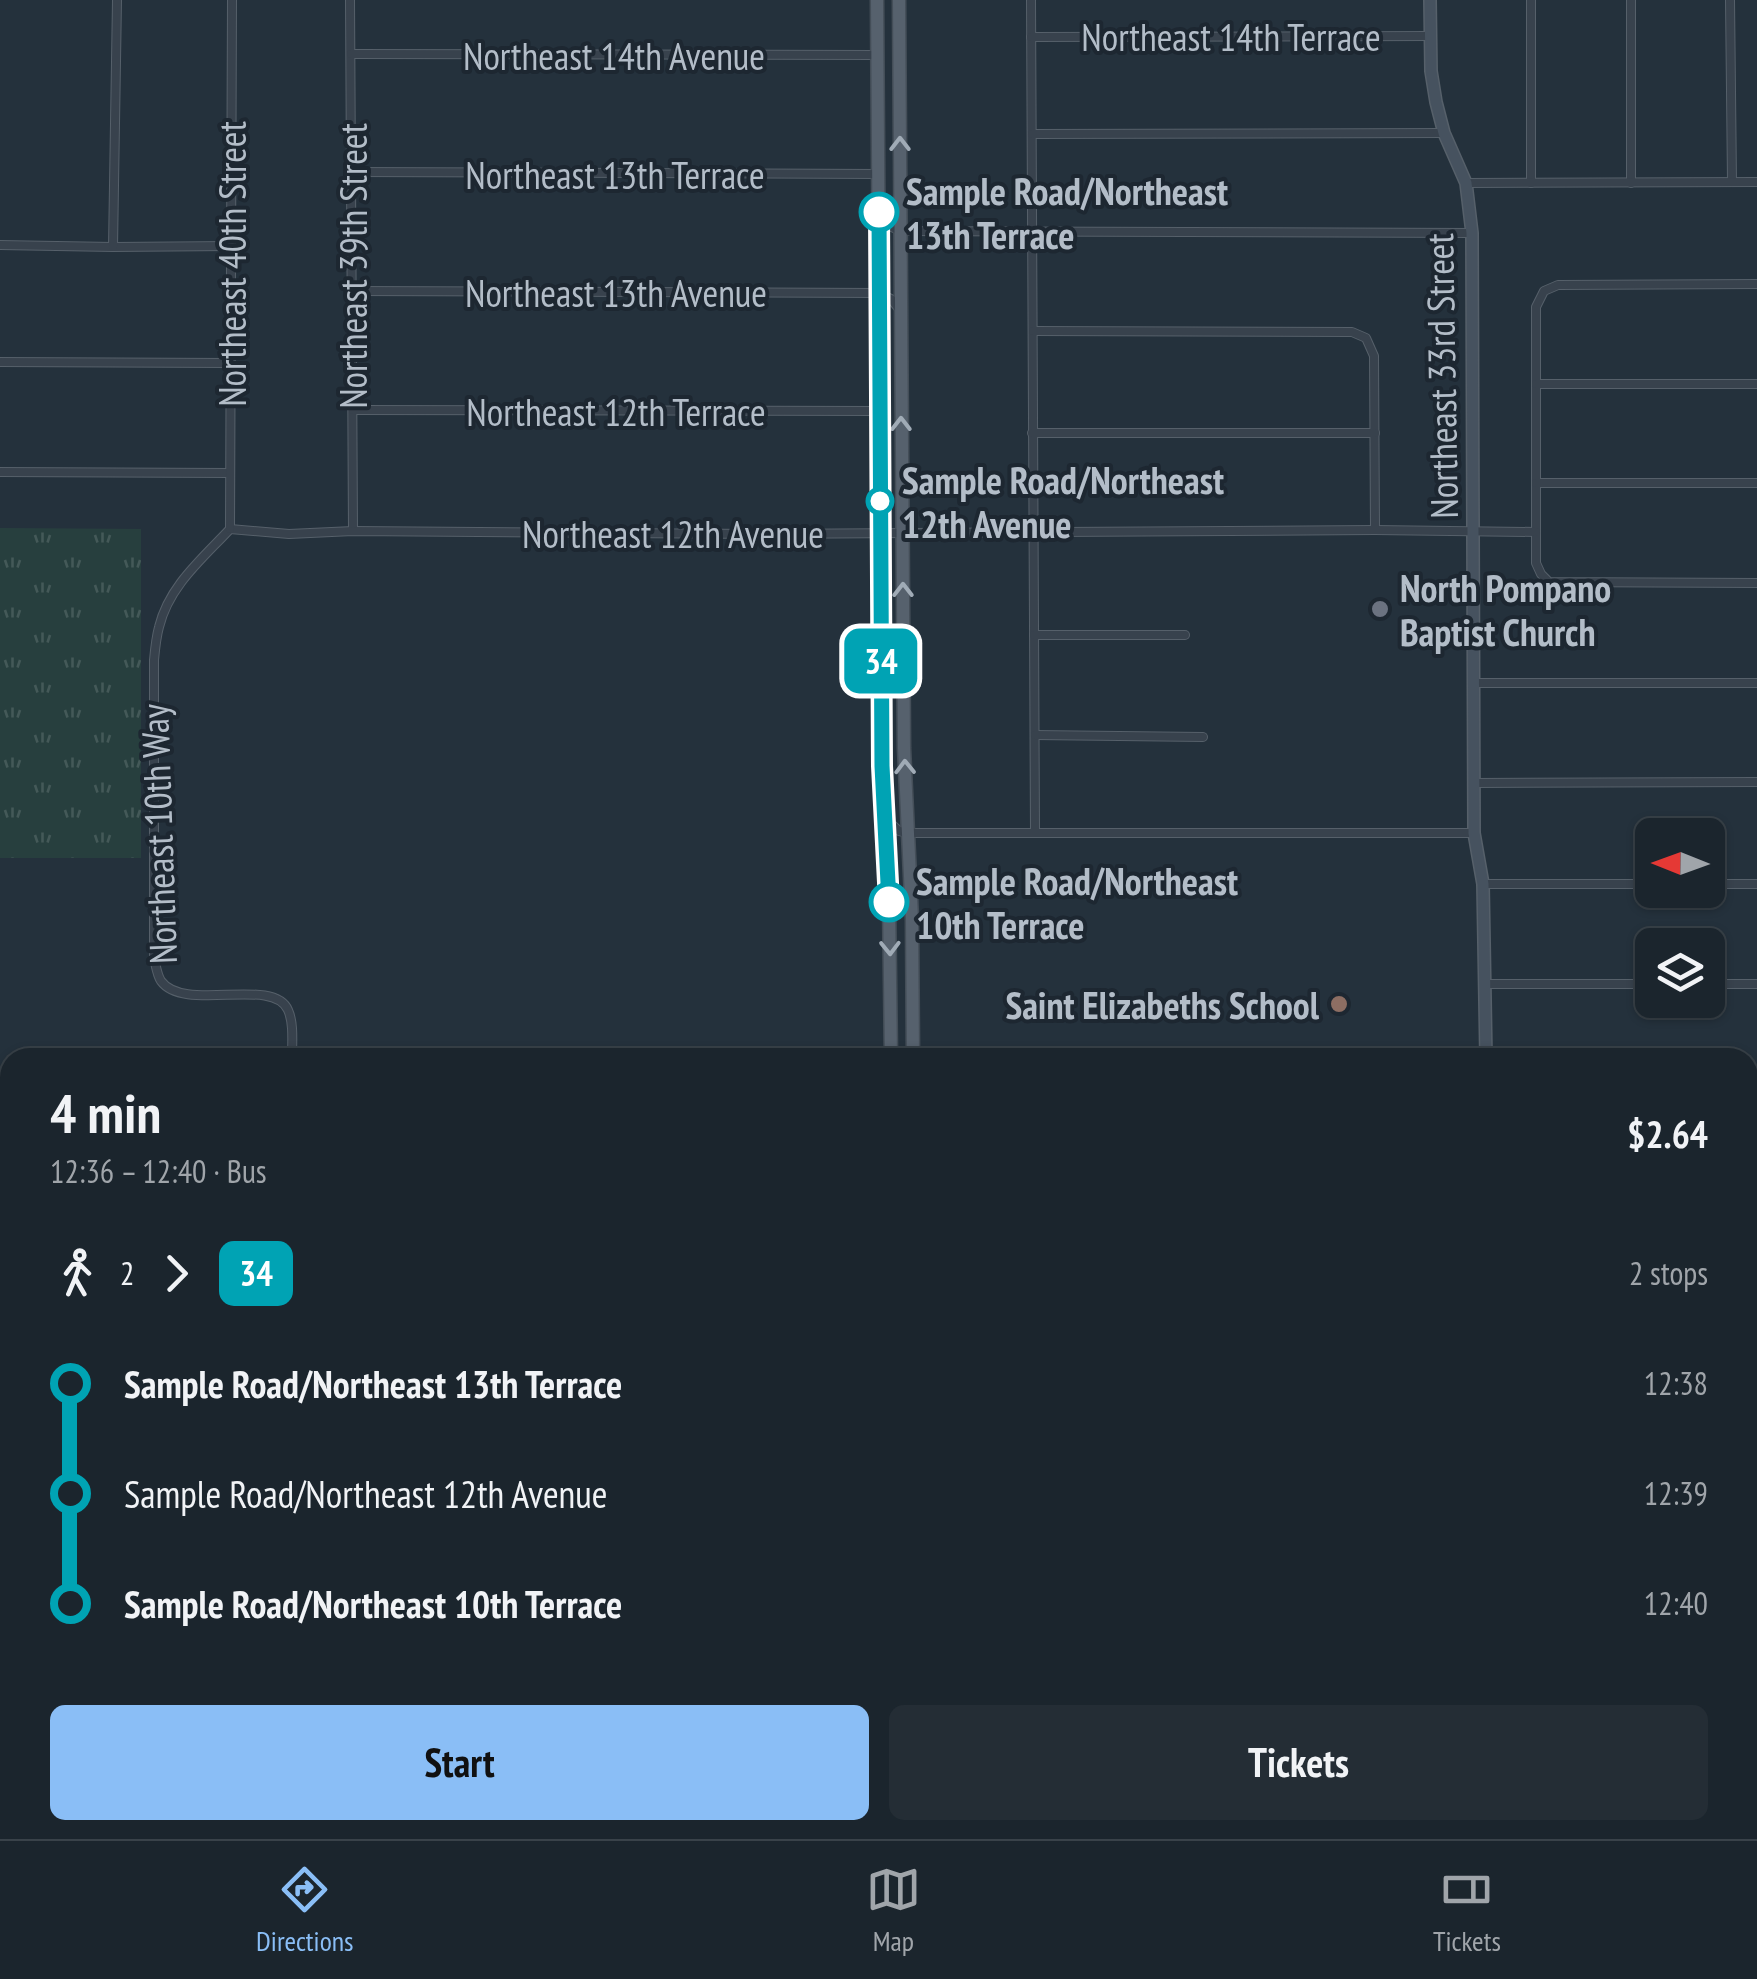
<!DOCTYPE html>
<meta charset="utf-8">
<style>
body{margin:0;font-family:"PT Sans Narrow",sans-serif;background:#242d35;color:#f1f3f6;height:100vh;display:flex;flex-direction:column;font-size:38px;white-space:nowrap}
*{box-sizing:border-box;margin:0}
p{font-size:32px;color:#a0a5aa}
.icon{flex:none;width:55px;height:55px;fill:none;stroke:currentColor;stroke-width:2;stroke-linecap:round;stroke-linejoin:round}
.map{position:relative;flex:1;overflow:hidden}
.sheet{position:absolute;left:0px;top:1048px;width:1758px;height:792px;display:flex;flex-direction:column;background:#1b252d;border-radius:30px 30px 0 0;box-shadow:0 2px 8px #0004,0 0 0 2px #394249}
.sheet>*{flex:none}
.badge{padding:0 20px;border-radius:15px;font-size:35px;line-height:65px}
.needle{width:65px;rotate:271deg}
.fabs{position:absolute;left:1635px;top:818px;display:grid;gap:20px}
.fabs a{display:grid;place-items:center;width:90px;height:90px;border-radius:15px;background:#1b252d;box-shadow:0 2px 8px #0004,0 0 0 2px #394249;font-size:50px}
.map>.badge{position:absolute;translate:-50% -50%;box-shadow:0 0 0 5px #fff}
.legs{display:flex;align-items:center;gap:15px;height:110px;padding:0 50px;font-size:32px}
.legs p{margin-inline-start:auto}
.summary{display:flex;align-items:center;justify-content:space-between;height:170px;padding:0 50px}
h1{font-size:55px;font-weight:700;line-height:75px}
.button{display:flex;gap:20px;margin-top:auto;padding:20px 50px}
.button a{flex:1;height:115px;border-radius:15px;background:#8abef6;color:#111;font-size:40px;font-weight:700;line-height:115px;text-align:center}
.button a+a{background:#242d35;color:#f1f3f6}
ul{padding:0 50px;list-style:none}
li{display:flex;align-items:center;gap:35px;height:110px;font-size:38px}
li i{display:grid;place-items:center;width:15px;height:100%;margin:0 12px;background:currentColor}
li i::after{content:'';width:25px;height:25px;margin:-12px;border:8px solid;border-radius:50%;background:#1b252d}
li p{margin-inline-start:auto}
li:first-child i{background:linear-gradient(#0000 50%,currentColor 0)}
li:last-child i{background:linear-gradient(currentColor 50%,#0000 0)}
.tab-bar{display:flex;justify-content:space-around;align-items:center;height:140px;border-top:2px solid #394249;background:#1b252d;font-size:28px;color:#a0a5aa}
.tab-bar a{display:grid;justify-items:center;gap:5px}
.tab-bar .active{color:#8abef6}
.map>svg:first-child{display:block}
.grass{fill:url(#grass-tufts)}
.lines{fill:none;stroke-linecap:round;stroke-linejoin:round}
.street-casing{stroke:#56606a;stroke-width:10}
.secondary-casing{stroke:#56606a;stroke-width:14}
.primary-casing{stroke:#444e58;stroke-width:15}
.street{stroke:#38424d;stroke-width:8}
.secondary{stroke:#46525f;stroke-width:11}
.primary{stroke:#56616d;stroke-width:12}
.rail-casing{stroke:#5a6773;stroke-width:6}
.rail{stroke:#1d2731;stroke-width:2.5;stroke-dasharray:8;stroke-linecap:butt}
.oneway{stroke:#a0abb6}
.line-1-casing{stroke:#fff;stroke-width:22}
.line-1{stroke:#00a3b4;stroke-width:15}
.stop-1-dot{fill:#fff;stroke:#00a3b4;stroke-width:5}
.worship-dot{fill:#6b7280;stroke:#1d2731;stroke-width:4}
.education-dot{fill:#8d6e63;stroke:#1d2731;stroke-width:4}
.labels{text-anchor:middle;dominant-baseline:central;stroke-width:8;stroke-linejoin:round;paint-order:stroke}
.street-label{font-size:38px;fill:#b3bdc8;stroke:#1d2731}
.stop-label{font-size:38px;font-weight:bold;fill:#b3bdc8;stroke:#1d2731;text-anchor:start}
.poi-label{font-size:38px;font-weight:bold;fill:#b3bdc8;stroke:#1d2731;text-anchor:start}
</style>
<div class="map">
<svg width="1757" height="1839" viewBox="0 0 1757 1839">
<defs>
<pattern id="grass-tufts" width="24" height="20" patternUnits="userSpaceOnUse" patternTransform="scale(2.5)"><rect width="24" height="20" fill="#273f3e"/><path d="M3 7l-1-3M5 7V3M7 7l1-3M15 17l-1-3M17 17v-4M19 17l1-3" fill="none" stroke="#445958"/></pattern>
</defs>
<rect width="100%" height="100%" fill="#24313c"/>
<polygon class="grass" points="0,528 141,529 141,858 0,858"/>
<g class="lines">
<defs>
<g id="street">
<polyline points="350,0 353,531"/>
<polyline points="1031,0 1035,833"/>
<polyline points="1531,0 1531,183"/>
<polyline points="1631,0 1631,183"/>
<polyline points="1730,0 1732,182"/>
<polyline points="1031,37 1430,36"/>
<polyline points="351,54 877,55"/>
<polyline points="1032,134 1444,133"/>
<polyline points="352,172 879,174"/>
<polyline points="1466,183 1757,182"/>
<polyline points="879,213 889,226 901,231 1472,233"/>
<polyline points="0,245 113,247 231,246"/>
<polyline points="113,247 117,0"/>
<polyline points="1757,284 1558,285 1544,291 1536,307 1536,563 1541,574 1549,582 1757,583"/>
<polyline points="352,291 879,293 891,299 900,310"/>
<polyline points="1033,331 1352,332 1366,338 1374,356 1375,530"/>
<polyline points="0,362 230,363"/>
<polyline points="1536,384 1757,384"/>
<polyline points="353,410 880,411"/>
<polyline points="1032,433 1375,433"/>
<polyline points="0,472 230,473"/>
<polyline points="1536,483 1757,483"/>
<polyline points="230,529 289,534 353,531 758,534 1375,530 1536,532"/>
<path d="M230 529C202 559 169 586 159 627 156 638 155 649 154 660V958C156 966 157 975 161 981 184 1013 273 976 288 1010 294 1023 292 1043 292 1058"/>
<polyline points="230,529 232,0"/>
<polyline points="1034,635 1185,635"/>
<polyline points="1474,683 1757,683"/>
<polyline points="1035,735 1203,737"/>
<polyline points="1474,783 1757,782"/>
<polyline points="888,821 899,831 907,833 1474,833"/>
<polyline points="1483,884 1652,884"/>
<polyline points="1708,884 1757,884"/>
<polyline points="1486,984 1652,984"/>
<polyline points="1708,984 1757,984"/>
<polyline points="1748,1084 1757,1083"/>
<polyline points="1748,1185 1757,1185"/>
<polyline points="1748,1285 1757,1285"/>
<polyline points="0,1377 10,1380"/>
<polyline points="1748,1403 1757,1405"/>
<polyline points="1748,1516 1757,1518"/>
<polyline points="1748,1611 1757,1613"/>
<polyline points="0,1745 10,1745"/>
<polyline points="419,1830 419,1839"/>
<polyline points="541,1830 541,1839"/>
<polyline points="1064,1830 1064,1839"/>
<polyline points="1222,1830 1222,1839"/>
<polyline points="186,1839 186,1830"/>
<polyline points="297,1839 297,1830"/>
<polyline points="668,1839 668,1830"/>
<polyline points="1379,1839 1379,1830"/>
</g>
<g id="secondary">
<polyline points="1430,0 1431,71 1436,102 1444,133 1466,183 1472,233 1474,833 1483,884 1486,1058"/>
<polyline points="0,1257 10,1260"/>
<polyline points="1748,1739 1757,1742"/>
<polyline points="1488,1839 1488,1830"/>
</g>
<g id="primary">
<polyline points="877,0 882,743 889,902 891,1058"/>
<polyline points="899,0 904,748 912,919 913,1058"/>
<polyline points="894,1830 894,1839"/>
<polyline points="915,1830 915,1839"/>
</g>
</defs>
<use href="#street" class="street-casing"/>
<use href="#secondary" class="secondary-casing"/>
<use href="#primary" class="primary-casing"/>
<use href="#street" class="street"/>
<use href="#secondary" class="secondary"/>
<use href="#primary" class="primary"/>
<defs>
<g id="rail">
<polyline points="0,1207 10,1210"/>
<polyline points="1748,1688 1757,1691"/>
</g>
</defs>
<use href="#rail" class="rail-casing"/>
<use href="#rail" class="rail"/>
</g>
<defs><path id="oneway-chevron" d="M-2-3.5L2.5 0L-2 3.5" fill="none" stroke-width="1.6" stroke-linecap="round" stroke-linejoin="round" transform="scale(2.5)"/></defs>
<g class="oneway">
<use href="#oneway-chevron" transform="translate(900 144) rotate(-90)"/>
<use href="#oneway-chevron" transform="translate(901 424) rotate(-90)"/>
<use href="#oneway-chevron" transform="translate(903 590) rotate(-90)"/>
<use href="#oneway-chevron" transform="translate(905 767) rotate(-91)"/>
<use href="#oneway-chevron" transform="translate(890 948) rotate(89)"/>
</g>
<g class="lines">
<defs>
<polyline id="line-1" points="879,212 882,766 889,902"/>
</defs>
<use href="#line-1" class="line-1-casing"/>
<use href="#line-1" class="line-1"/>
</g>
<g class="stop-1-dot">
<circle cx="879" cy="212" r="18"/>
<circle cx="880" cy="501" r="12"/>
<circle cx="889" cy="902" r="18"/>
</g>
<circle class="worship-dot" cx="1380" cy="609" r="10"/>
<circle class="education-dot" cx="1339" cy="1004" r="10"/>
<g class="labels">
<g class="street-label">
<text x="1231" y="36">Northeast 14th Terrace</text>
<text x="614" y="55">Northeast 14th Avenue</text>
<text x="615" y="174">Northeast 13th Terrace</text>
<text transform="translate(231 264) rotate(-90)">Northeast 40th Street</text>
<text transform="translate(352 266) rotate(-90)">Northeast 39th Street</text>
<text x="616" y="292">Northeast 13th Avenue</text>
<text transform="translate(1441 376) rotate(-91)">Northeast 33rd Street</text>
<text x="616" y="411">Northeast 12th Terrace</text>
<text x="673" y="533">Northeast 12th Avenue</text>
<text transform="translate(158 834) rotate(-92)">Northeast 10th Way</text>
</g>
<g class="stop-label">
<text x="906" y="190">Sample Road/Northeast<tspan x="906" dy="44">13th Terrace</tspan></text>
<text x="902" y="479">Sample Road/Northeast<tspan x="902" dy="44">12th Avenue</tspan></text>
<text x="916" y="880">Sample Road/Northeast<tspan x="916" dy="44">10th Terrace</tspan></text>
</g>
<g class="poi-label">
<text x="1400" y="587">North Pompano<tspan x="1400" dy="44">Baptist Church</tspan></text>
<text x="1319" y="1004" text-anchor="end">Saint Elizabeths School</text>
</g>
</g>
</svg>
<div class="fabs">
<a><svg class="needle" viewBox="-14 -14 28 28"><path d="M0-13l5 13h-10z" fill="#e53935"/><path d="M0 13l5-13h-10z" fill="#a0a5aa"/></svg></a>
<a><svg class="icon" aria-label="layers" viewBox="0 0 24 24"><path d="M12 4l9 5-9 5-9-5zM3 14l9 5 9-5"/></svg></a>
</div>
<b class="badge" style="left:881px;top:661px;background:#00a3b4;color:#fff">34</b>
<section class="sheet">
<div class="summary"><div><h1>4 min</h1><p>12:36 – 12:40 · Bus</p></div><b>$2.64</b></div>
<div class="legs"><svg class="icon" aria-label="walk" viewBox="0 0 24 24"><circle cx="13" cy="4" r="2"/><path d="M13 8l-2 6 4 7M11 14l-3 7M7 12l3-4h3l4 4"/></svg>2<svg class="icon" aria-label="forward" viewBox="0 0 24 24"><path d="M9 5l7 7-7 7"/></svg><b class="badge" style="background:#00a3b4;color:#fff">34</b><p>2 stops</p></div>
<ul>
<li><i style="color:#00a3b4"></i><b>Sample Road/Northeast 13th Terrace</b><p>12:38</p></li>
<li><i style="color:#00a3b4"></i><span>Sample Road/Northeast 12th Avenue</span><p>12:39</p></li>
<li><i style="color:#00a3b4"></i><b>Sample Road/Northeast 10th Terrace</b><p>12:40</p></li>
</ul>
<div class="button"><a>Start</a><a>Tickets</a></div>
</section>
</div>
<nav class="tab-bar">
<a class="active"><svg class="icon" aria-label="directions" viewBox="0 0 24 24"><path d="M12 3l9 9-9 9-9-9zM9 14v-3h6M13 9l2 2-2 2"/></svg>Directions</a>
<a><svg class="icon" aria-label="map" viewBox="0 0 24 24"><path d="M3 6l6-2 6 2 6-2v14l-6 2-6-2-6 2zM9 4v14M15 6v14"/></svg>Map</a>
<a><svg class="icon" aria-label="tickets" viewBox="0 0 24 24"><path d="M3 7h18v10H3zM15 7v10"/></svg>Tickets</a>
</nav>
